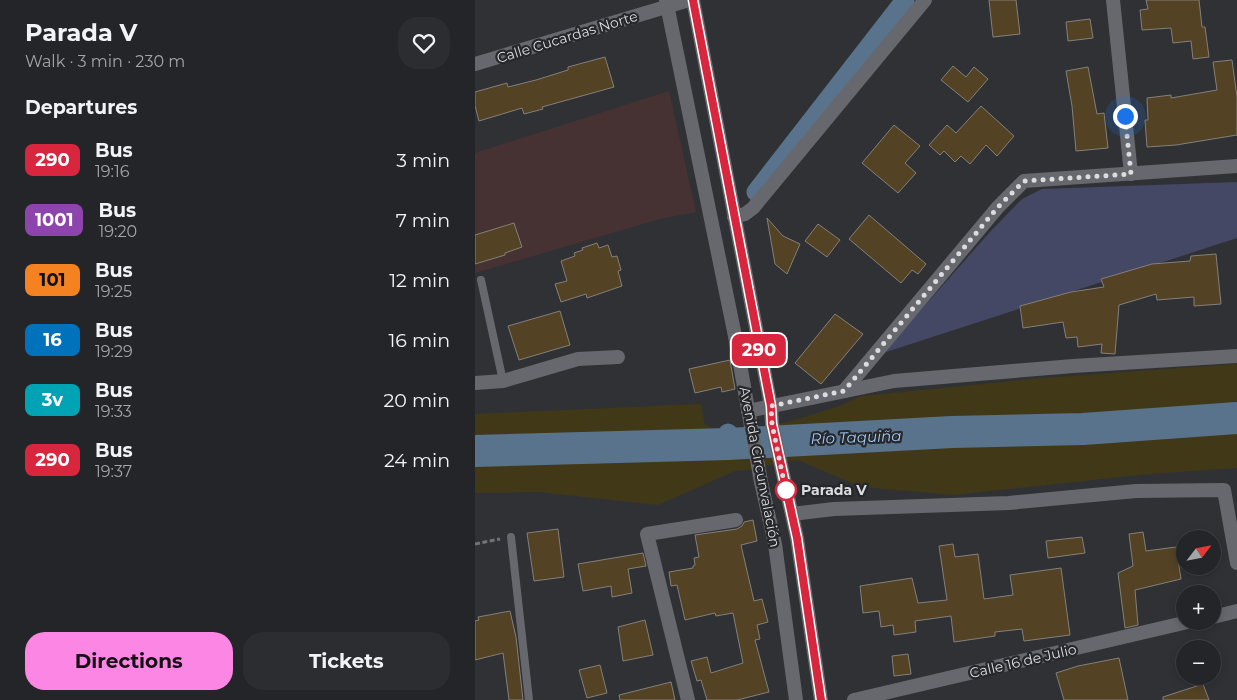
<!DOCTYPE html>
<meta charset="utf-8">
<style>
body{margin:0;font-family:Montserrat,sans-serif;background:#2c2d30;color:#f1f3f6;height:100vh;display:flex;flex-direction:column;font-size:19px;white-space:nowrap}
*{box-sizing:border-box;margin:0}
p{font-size:16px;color:#a3a5a8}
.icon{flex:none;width:28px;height:28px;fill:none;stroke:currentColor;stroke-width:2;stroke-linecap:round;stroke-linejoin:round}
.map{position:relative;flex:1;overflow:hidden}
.details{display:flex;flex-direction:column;background:#242528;width:475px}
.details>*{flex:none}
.badge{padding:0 10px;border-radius:8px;font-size:18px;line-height:32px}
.needle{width:32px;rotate:58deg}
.buttons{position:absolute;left:701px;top:530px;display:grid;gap:10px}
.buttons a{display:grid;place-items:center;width:45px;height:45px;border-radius:50%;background:#242528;box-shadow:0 2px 8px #0003,0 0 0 1px #414245;font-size:25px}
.you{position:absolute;width:25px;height:25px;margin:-12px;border:4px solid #fff;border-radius:50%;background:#1a73e8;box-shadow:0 0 0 8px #1a73e833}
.map>.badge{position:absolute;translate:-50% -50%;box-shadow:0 0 0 2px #fff}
h2{padding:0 25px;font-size:19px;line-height:45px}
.round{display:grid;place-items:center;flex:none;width:52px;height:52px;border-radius:20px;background:#2c2d30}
.headline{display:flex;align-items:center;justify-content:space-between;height:85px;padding:0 25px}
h1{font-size:24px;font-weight:700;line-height:38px}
.action{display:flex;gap:10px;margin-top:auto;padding:10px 25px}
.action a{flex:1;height:58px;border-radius:20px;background:#fc86e4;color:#111;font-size:20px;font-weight:700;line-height:58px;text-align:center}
.action a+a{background:#2c2d30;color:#f1f3f6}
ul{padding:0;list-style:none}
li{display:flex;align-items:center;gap:15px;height:60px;padding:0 25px}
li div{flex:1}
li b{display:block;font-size:19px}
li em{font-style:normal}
li .badge{min-width:55px;font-weight:700;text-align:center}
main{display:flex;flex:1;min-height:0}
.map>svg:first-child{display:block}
.industrial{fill:#473233}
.green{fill:#444865}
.sand{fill:#413818}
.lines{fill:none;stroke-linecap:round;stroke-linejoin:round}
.canal{stroke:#5a738d;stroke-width:19}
.river{stroke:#5a738d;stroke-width:32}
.building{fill:#544225;stroke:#83807b}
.path{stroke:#737377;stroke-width:3;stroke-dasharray:5 2.5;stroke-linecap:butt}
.service{stroke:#67686d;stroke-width:8}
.minor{stroke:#67686d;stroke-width:14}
.secondary{stroke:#67686d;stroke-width:14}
.line-casing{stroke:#fff;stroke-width:11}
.line{stroke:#d7263d;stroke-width:8}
.walk{stroke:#dcdcdf;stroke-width:5;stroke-dasharray:0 9}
.stop-dot{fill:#fff;stroke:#d7263d;stroke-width:2.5}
.labels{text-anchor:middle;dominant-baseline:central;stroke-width:4.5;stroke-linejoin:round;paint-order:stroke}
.street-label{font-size:14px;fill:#dcdcdf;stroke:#26272b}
.stop-label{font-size:14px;font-weight:bold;fill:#dcdcdf;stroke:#26272b;text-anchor:start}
.water-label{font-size:15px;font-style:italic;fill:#9dc9f7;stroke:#26272b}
</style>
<main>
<section class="details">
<div class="headline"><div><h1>Parada V</h1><p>Walk · 3 min · 230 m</p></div><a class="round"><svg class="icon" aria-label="heart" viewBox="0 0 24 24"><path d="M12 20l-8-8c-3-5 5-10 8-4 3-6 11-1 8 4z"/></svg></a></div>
<h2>Departures</h2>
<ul>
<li><span class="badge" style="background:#d7263d;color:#fff">290</span><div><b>Bus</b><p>19:16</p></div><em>3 min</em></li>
<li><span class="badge" style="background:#8e44ad;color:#fff">1001</span><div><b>Bus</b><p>19:20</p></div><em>7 min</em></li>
<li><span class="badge" style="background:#f58220;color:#111">101</span><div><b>Bus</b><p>19:25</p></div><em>12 min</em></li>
<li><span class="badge" style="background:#0072bc;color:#fff">16</span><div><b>Bus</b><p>19:29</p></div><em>16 min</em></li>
<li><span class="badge" style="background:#00a3b4;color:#fff">3v</span><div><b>Bus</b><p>19:33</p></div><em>20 min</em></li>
<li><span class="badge" style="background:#d7263d;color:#fff">290</span><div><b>Bus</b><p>19:37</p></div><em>24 min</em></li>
</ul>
<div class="action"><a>Directions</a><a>Tickets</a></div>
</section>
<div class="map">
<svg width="762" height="700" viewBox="0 0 762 700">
<rect width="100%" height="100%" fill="#303135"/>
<polygon class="industrial" points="194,91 221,212 185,219 0,273 0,153"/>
<polygon class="green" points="762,182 762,238 408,353 514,233 547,199 567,189"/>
<polygon class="sand" points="762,364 762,468 674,474 479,495 386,487 323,460 272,470 260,471 183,505 63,492 0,493 0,414 226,404 230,425 253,433 276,429 316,421 365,406 386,396 567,378"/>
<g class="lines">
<g class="canal">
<polyline points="281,192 430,0"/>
<polyline points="253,433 253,444"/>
</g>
<polyline class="river" points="0,451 253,444 477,432 608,429 762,418"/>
</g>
<g class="building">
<polygon points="514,0 541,0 545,34 518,37"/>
<polygon points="671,0 724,0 727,27 730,27 734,57 718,59 716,41 698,43 696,28 667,30 665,10 673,9"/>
<polygon points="615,19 618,38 593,41 591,22"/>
<polygon points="130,57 139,87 67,107 68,109 49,114 47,108 4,121 0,106 0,92 32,83 33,87 61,80 93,70 93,67"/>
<polygon points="757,60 762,97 762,135 701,145 672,147 670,120 673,120 672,98 696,95 696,98 742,90 738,62"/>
<polygon points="478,66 491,77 499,67 513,79 493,102 466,80"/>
<polygon points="613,67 622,114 629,113 633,148 601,151 597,106 591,71"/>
<polygon points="506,106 539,136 522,156 511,145 495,164 486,156 480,162 469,151 465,155 454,145 472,125 481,133"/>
<polygon points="419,125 445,146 430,163 441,173 423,193 387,163"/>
<polygon points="394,215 451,264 443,274 437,270 426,283 374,239"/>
<polygon points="292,218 308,236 325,244 312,274 300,264"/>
<polygon points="39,223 47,247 30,253 30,255 0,264 0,235"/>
<polygon points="343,224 365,240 352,257 330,241"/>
<polygon points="122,243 124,248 133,245 137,257 142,256 146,270 143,271 147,286 112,298 111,294 86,302 80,284 92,281 86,261 100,256 99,253 108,250 107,248"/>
<polygon points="741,254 746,304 719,306 719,297 682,300 681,294 644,305 640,354 626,353 627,344 603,347 602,337 591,338 588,322 548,328 545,306 596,292 629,287 626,279 677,264 715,261 716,256"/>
<polygon points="85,311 95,345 44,360 33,326"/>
<polygon points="360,314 388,334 346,384 320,363"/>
<polygon points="255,360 260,389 247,392 246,387 220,393 214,369"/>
<polygon points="278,520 282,541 266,545 279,601 287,599 293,622 282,625 285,639 280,640 294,692 262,700 232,700 226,680 222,681 216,661 232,657 236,673 268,663 258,613 241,616 240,613 210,620 202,585 196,586 194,572 218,568 218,566 220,565 219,558 224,557 220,535 262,529 267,526 269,522"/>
<polygon points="83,529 89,577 59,581 52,533"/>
<polygon points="668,532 671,551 701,547 706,579 660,590 663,625 650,628 643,573 658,566 654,534"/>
<polygon points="607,537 610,553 573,558 571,541"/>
<polygon points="478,544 480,557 503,554 509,599 538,595 535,575 586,568 595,635 549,641 547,629 520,632 520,636 479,642 476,616 440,621 441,632 419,635 418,625 406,627 404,611 388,613 385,586 437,578 443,603 472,600 464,546"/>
<polygon points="168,553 171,566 153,569 157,593 137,597 136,586 108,591 103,564"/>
<polygon points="35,611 41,637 48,700 34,700 28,653 0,660 0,621 4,620 3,617"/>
<polygon points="170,620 178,655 148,661 143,627"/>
<polygon points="433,654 436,674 419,676 417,656"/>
<polygon points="644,658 653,700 589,700 581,673 603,666"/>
<polygon points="125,665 132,693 112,698 104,670"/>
<polygon points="196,682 200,700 145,700 144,695"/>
<polygon points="728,684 734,700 688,700 688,697"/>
</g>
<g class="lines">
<polyline class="path" points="0,544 25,539"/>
<g class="service">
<polyline points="6,280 28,381"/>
<polyline points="36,537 54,700"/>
</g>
<g class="minor">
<polyline points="638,0 656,174"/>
<polyline points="0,64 214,0"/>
<polyline points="259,217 270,214 278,208 450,0"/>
<polyline points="0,383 28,381 103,359 143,357"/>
<polyline points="369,391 523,207 549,181 762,166"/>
<polyline points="273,411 419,381 598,366 762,356"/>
<polyline points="317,514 359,509 534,503 661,491 749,490 762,563"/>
<polyline points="738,617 762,611"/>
<polyline points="213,700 172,534 261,520"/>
<polyline points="379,700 717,621"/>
</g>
<g class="secondary">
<polyline points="191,0 260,336 286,482 300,544 321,700"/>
<polyline points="218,0 296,406 297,424 322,538 346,700"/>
</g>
</g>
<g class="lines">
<defs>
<polyline id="line" points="218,0 296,406 297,424 322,538 346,700"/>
</defs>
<use href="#line" class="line-casing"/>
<use href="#line" class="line"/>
<polyline class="walk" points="311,490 312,496 297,424 296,406 369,391 523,207 549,181 656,174 650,116"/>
</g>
<circle class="stop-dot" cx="311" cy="490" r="10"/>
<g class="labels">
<g class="street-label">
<text transform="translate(92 37) rotate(-17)">Calle Cucardas Norte</text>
<text transform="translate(285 467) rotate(79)">Avenida Circunvalación</text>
<text transform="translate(548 661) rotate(-13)">Calle 16 de Julio</text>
</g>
<g class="stop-label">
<text x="326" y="490">Parada V</text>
</g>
<g class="water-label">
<text transform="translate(381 437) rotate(-2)">Río Taquiña</text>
</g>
</g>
</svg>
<div class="buttons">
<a><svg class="needle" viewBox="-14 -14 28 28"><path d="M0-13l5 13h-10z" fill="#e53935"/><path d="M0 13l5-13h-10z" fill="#a3a5a8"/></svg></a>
<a>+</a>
<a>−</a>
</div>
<div class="you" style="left:650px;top:116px"></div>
<b class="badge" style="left:284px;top:350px;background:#d7263d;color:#fff">290</b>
</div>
</main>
